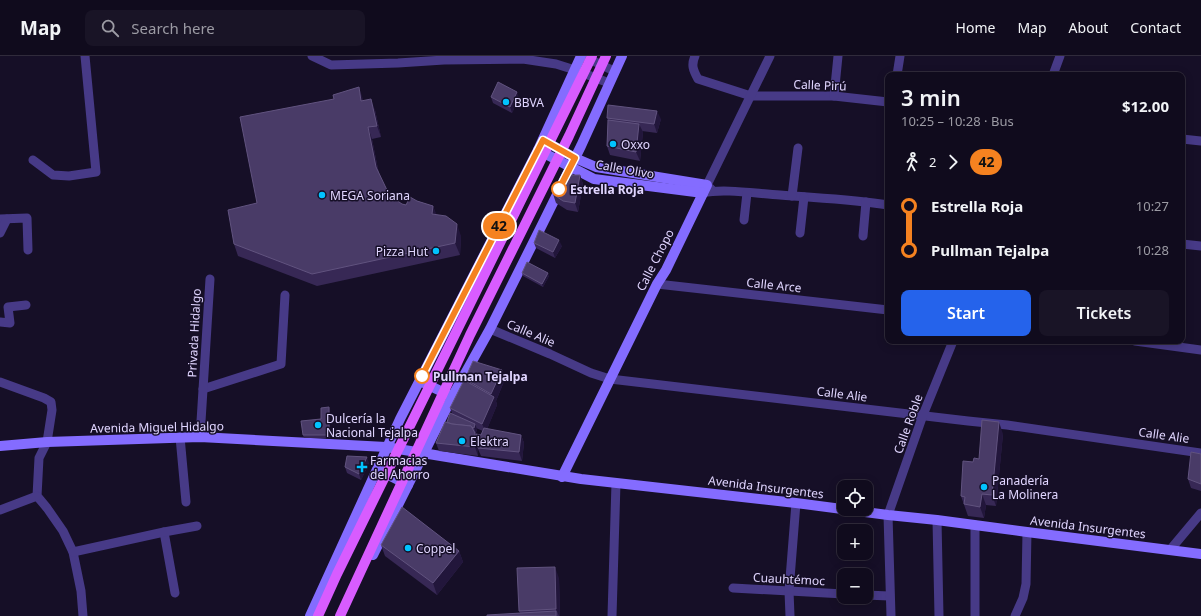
<!DOCTYPE html>
<meta charset="utf-8">
<style>
body{margin:0;font-family:"Noto Sans",sans-serif;background:#191426;color:#f1f3f6;height:100vh;display:flex;flex-direction:column;font-size:15px;white-space:nowrap}
*{box-sizing:border-box;margin:0}
p{font-size:13px;color:#9c9ba4}
.icon{flex:none;width:22px;height:22px;fill:none;stroke:currentColor;stroke-width:2;stroke-linecap:round;stroke-linejoin:round}
.map{position:relative;flex:1;overflow:hidden}
.details{position:absolute;left:885px;top:16px;width:300px;height:272px;display:flex;flex-direction:column;background:#100b1d;border-radius:8px;box-shadow:0 2px 10px #0003,0 0 0 1px #302b3b}
.details>*{flex:none}
.badge{padding:0 8px;border-radius:13px;font-size:14px;line-height:26px}
.tools{position:absolute;left:837px;top:424px;display:grid;gap:8px}
.tools a{display:grid;place-items:center;width:36px;height:36px;border-radius:8px;background:#100b1d;box-shadow:0 2px 10px #0003,0 0 0 1px #302b3b;font-size:20px}
.map>.badge{position:absolute;translate:-50% -50%;box-shadow:0 0 0 2px #fff}
.legs{display:flex;align-items:center;gap:6px;height:44px;padding:0 16px;font-size:13px}
.legs p{margin-inline-start:auto}
.head{display:flex;align-items:center;justify-content:space-between;height:68px;padding:0 16px}
h1{font-size:22px;font-weight:600;line-height:30px}
.button{display:flex;gap:8px;margin-top:auto;padding:8px 16px}
.button a{flex:1;height:46px;border-radius:8px;background:#2563eb;color:#fff;font-size:16px;font-weight:600;line-height:46px;text-align:center}
.button a+a{background:#191426;color:#f1f3f6}
ul{padding:0 16px;list-style:none}
li{display:flex;align-items:center;gap:14px;height:44px;font-size:15px}
li i{display:grid;place-items:center;width:6px;height:100%;margin:0 5px;background:currentColor}
li i::after{content:'';width:10px;height:10px;margin:-5px;border:3px solid;border-radius:50%;background:#100b1d}
li p{margin-inline-start:auto}
li:first-child i{background:linear-gradient(#0000 50%,currentColor 0)}
li:last-child i{background:linear-gradient(currentColor 50%,#0000 0)}
header{display:flex;align-items:center;gap:24px;box-sizing:border-box;height:56px;padding:0 20px;background:#100b1d;border-bottom:1px solid #302b3b}
header strong{font-size:19px}
nav{display:flex;gap:22px;margin-inline-start:auto;font-size:14px}
.search{width:280px;height:36px;background:#191426;display:flex;align-items:center;gap:10px;box-sizing:border-box;padding:0 14px;border-radius:8px;color:#9c9ba4;font-size:15px}
.map>svg:first-child{display:block}
.lines{fill:none;stroke-linecap:round;stroke-linejoin:round}
.street{stroke:#473a87;stroke-width:9}
.secondary{stroke:#846cff;stroke-width:10}
.primary-bridge{stroke:#d85cff;stroke-width:10}
.wall{fill:#372855;fill-rule:evenodd}
.shaded-wall{fill:#22163b}
.building{fill:#493b67;stroke:#61537f}
.line-1-casing{stroke:#fff;stroke-width:9}
.line-1{stroke:#f58220;stroke-width:6}
.poi-dot{fill:#01c3ff;stroke:#160f27;stroke-width:1.5}
.stop-1-dot{fill:#fff;stroke:#f58220;stroke-width:2}
.labels{text-anchor:middle;dominant-baseline:central;stroke-width:3;stroke-linejoin:round;paint-order:stroke}
.street-label{font-size:12px;fill:#e0d5ff;stroke:#160f27}
.poi-label{font-size:12px;fill:#e0d5ff;stroke:#160f27;text-anchor:start}
.stop-label{font-size:12px;font-weight:bold;fill:#e0d5ff;stroke:#160f27;text-anchor:start}
</style>
<header>
<strong>Map</strong>
<div class="search"><svg class="icon" aria-label="search" viewBox="0 0 24 24"><circle cx="10" cy="10" r="6"/><path d="M15 15l6 6"/></svg>Search here</div>
<nav><a>Home</a><a>Map</a><a>About</a><a>Contact</a></nav>
</header>
<div class="map">
<svg width="1201" height="560" viewBox="0 0 1201 560">
<rect width="100%" height="100%" fill="#160f27"/>
<g class="lines">
<g class="street">
<polyline points="312,0 331,9 398,7 444,4 523,3 556,8 575,14 609,27"/>
<path d="M695 0C691 9 693 14 698 23L751 40H834L888 46"/>
<polyline points="585,1 614,15"/>
<polyline points="897,19 900,0"/>
<polyline points="1053,19 1060,0"/>
<polyline points="834,40 838,0"/>
<polyline points="1182,83 1201,85"/>
<polyline points="33,104 53,119 69,120 96,116 85,0"/>
<polyline points="712,134 707,129 770,0"/>
<path d="M703 137C724 132 758 138 780 139 816 142 852 143 888 149"/>
<polyline points="792,140 798,92"/>
<polyline points="0,163 27,162 28,194"/>
<polyline points="744,164 747,137"/>
<polyline points="0,177 7,163"/>
<polyline points="800,177 804,141"/>
<polyline points="863,180 866,146"/>
<polyline points="1182,188 1201,190"/>
<polyline points="657,228 888,254"/>
<polyline points="0,266 10,267 8,251 26,249"/>
<polyline points="490,273 550,298 591,317 610,323 968,365 1007,369 1201,397"/>
<polyline points="1135,285 1201,294"/>
<polyline points="0,326 44,342 51,346 52,354 47,386 39,402 37,440 47,452 63,475 73,496 81,535 83,560"/>
<polyline points="203,333 281,308 285,239"/>
<polyline points="180,381 186,446"/>
<polyline points="200,381 210,223"/>
<polyline points="0,454 37,440"/>
<polyline points="937,464 939,560"/>
<polyline points="975,469 975,560"/>
<polyline points="164,476 175,537"/>
<polyline points="1170,494 1201,457"/>
<polyline points="73,496 164,476 197,470"/>
<polyline points="733,532 844,538"/>
<polyline points="866,539 889,540"/>
<polyline points="612,560 616,427"/>
<polyline points="790,560 789,535 796,447"/>
<polyline points="891,560 888,459 923,359 953,285"/>
<polyline points="1015,560 1023,542 1026,528 1027,476"/>
</g>
<g class="secondary">
<polyline points="543,84 575,102 596,111 707,129 666,214 657,228 562,421"/>
<polyline points="538,94 594,123 703,137"/>
<polyline points="422,326 451,340"/>
<polyline points="0,390 47,386 200,381 386,391 581,423 796,447 888,459 937,464 1027,476 1201,498"/>
<polyline points="379,414 408,429"/>
<polyline points="373,499 452,341 490,273 542,169 581,90 622,0"/>
<polyline points="310,560 400,363 538,94 581,0"/>
</g>
<g class="primary-bridge">
<polyline points="318,560 337,518 592,0"/>
<polyline points="340,560 470,279 569,80 606,0"/>
</g>
</g>
<g class="wall">
<polygon points="491,41 519,42 512,57 493,47"/>
<polygon points="363,43 363,45 375,54 381,81 372,83 379,118 386,132 393,142 402,148 406,149 417,145 433,150 436,159 461,180 460,199 317,230 238,200 234,188 257,147"/>
<polygon points="607,62 661,63 657,77 642,75 643,76 640,105 610,99 607,90 608,66"/>
<polygon points="580,119 583,128 578,156 567,154 556,147 553,138"/>
<polygon points="534,187 562,190 555,202 536,192"/>
<polygon points="522,217 549,220 543,231 523,220"/>
<path d="M465 323H505L496 345 497 349 487 373 521 379 524 387 522 405 481 400 478 393V400L439 395 436 387 452 357 450 352 466 325ZM476 372 483 375 481 379 477 382 475 377H476L477 373Z"/>
<polygon points="329,351 330,354 330,382 304,382 303,379 321,363"/>
<polygon points="1003,378 996,450 986,449 984,462 968,460 961,440 973,406 979,403"/>
<polygon points="1201,398 1201,435 1191,432 1188,423"/>
<polygon points="369,407 361,424 347,417 345,411"/>
<polygon points="381,489 459,495 463,506 437,539 385,500"/>
<polygon points="559,522 560,560 487,560 520,557 519,555"/>
</g>
<g class="shaded-wall">
<polygon points="359,31 363,43 366,57 361,45"/>
<polygon points="517,36 519,42 512,57 510,51"/>
<polygon points="371,43 375,54 381,81 377,70"/>
<polygon points="657,55 661,63 657,77 654,68"/>
<polygon points="639,68 643,76 640,105 636,96"/>
<polygon points="368,71 372,83 380,123 376,111"/>
<polygon points="580,119 583,128 578,156 575,147"/>
<polygon points="433,150 438,162 432,158"/>
<polygon points="457,168 461,180 460,199 455,187"/>
<polygon points="559,184 562,190 555,202 553,196"/>
<polygon points="548,217 549,220 543,231 542,228"/>
<polygon points="502,314 505,323 496,345 497,349 486,376 482,368 493,343 491,338"/>
<polygon points="329,351 330,354 330,382 329,379"/>
<polygon points="999,366 1003,378 996,450 992,439"/>
<polygon points="475,368 477,373 476,377 474,372"/>
<polygon points="475,377 478,386 478,400 475,391"/>
<polygon points="521,379 524,387 522,405 519,396"/>
<polygon points="367,401 369,407 361,424 359,418"/>
<polygon points="982,438 986,449 984,462 980,451"/>
<polygon points="459,495 463,506 437,539 433,527"/>
<polygon points="555,511 559,522 560,560 559,560 556,553"/>
</g>
<g class="building">
<polygon points="498,26 517,36 510,51 491,41"/>
<polygon points="359,31 361,45 371,43 377,70 368,71 376,111 386,132 393,142 402,148 406,149 410,141 417,145 433,150 432,158 446,160 457,168 455,187 312,218 234,188 228,154 257,147 240,61 334,43 333,39"/>
<polygon points="608,49 657,55 654,68 607,62"/>
<polygon points="608,64 639,68 636,96 607,90"/>
<polygon points="571,119 580,119 575,147 563,145 553,138 560,123"/>
<polygon points="539,174 559,184 553,196 534,187"/>
<polygon points="527,206 548,217 542,228 522,217"/>
<polygon points="473,305 502,314 491,338 465,323"/>
<polygon points="464,324 494,341 482,368 450,352"/>
<polygon points="329,351 329,379 303,379 301,365 321,363 321,352"/>
<polygon points="450,357 475,368 474,372 471,371 471,370 452,368 447,366"/>
<polygon points="982,364 999,366 992,439 982,438 980,451 964,448 965,441 961,440 963,405 973,406 974,402 979,403"/>
<polygon points="445,366 452,368 471,370 475,377 475,391 436,387"/>
<polygon points="484,372 521,379 519,396 478,392 476,378 481,379"/>
<polygon points="1191,396 1201,398 1201,428 1188,423"/>
<polygon points="347,400 367,401 359,418 345,411"/>
<polygon points="402,451 459,495 433,527 381,489"/>
<polygon points="555,511 556,553 519,555 517,512"/>
<polygon points="556,555 556,560 487,560 487,559"/>
</g>
<g class="lines">
<defs>
<polyline id="line-1" points="422,320 543,84 575,102 559,133"/>
</defs>
<use href="#line-1" class="line-1-casing"/>
<use href="#line-1" class="line-1"/>
</g>
<g class="poi-dot">
<circle cx="506" cy="46" r="4"/>
<circle cx="613" cy="88" r="4"/>
<circle cx="322" cy="139" r="4"/>
<circle cx="436" cy="195" r="4"/>
<circle cx="318" cy="369" r="4"/>
<circle cx="462" cy="385" r="4"/>
<path d="M360 405h4v4h4v4h-4v4h-4v-4h-4v-4h4z"/>
<circle cx="984" cy="431" r="4"/>
<circle cx="408" cy="492" r="4"/>
</g>
<g class="stop-1-dot">
<circle cx="559" cy="133" r="7"/>
<circle cx="422" cy="320" r="7"/>
</g>
<g class="labels">
<g class="street-label">
<text transform="translate(820 29) rotate(2)">Calle Pirú</text>
<text transform="translate(625 113) rotate(10)">Calle Olivo</text>
<text transform="translate(655 204) rotate(-63)">Calle Chopo</text>
<text transform="translate(774 229) rotate(6)">Calle Arce</text>
<text transform="translate(194 277) rotate(-87)">Privada Hidalgo</text>
<text transform="translate(531 277) rotate(23)">Calle Alie</text>
<text transform="translate(842 338) rotate(7)">Calle Alie</text>
<text transform="translate(908 368) rotate(-70)">Calle Roble</text>
<text transform="translate(157 371) rotate(-1)">Avenida Miguel Hidalgo</text>
<text transform="translate(1164 379) rotate(8)">Calle Alie</text>
<text transform="translate(766 431) rotate(7)">Avenida Insurgentes</text>
<text transform="translate(1088 471) rotate(7)">Avenida Insurgentes</text>
<text transform="translate(789 523) rotate(3)">Cuauhtémoc</text>
</g>
<g class="poi-label">
<text x="514" y="46">BBVA</text>
<text x="621" y="88">Oxxo</text>
<text x="330" y="139">MEGA Soriana</text>
<text x="428" y="195" text-anchor="end">Pizza Hut</text>
<text x="326" y="362">Dulcería la<tspan x="326" dy="14">Nacional Tejalpa</tspan></text>
<text x="470" y="385">Elektra</text>
<text x="370" y="404">Farmacias<tspan x="370" dy="14">del Ahorro</tspan></text>
<text x="992" y="424">Panadería<tspan x="992" dy="14">La Molinera</tspan></text>
<text x="416" y="492">Coppel</text>
</g>
<g class="stop-label">
<text x="570" y="133">Estrella Roja</text>
<text x="433" y="320">Pullman Tejalpa</text>
</g>
</g>
</svg>
<div class="tools">
<a><svg class="icon" aria-label="locate" viewBox="0 0 24 24"><circle cx="12" cy="12" r="6"/><path d="M12 2v4M12 18v4M2 12h4M18 12h4"/></svg></a>
<a>+</a>
<a>−</a>
</div>
<b class="badge" style="left:499px;top:170px;background:#f58220;color:#111">42</b>
<section class="details">
<div class="head"><div><h1>3 min</h1><p>10:25 – 10:28 · Bus</p></div><b>$12.00</b></div>
<div class="legs"><svg class="icon" aria-label="walk" viewBox="0 0 24 24"><circle cx="13" cy="4" r="2"/><path d="M13 8l-2 6 4 7M11 14l-3 7M7 12l3-4h3l4 4"/></svg>2<svg class="icon" aria-label="forward" viewBox="0 0 24 24"><path d="M9 5l7 7-7 7"/></svg><b class="badge" style="background:#f58220;color:#111">42</b></div>
<ul>
<li><i style="color:#f58220"></i><b>Estrella Roja</b><p>10:27</p></li>
<li><i style="color:#f58220"></i><b>Pullman Tejalpa</b><p>10:28</p></li>
</ul>
<div class="button"><a>Start</a><a>Tickets</a></div>
</section>
</div>
